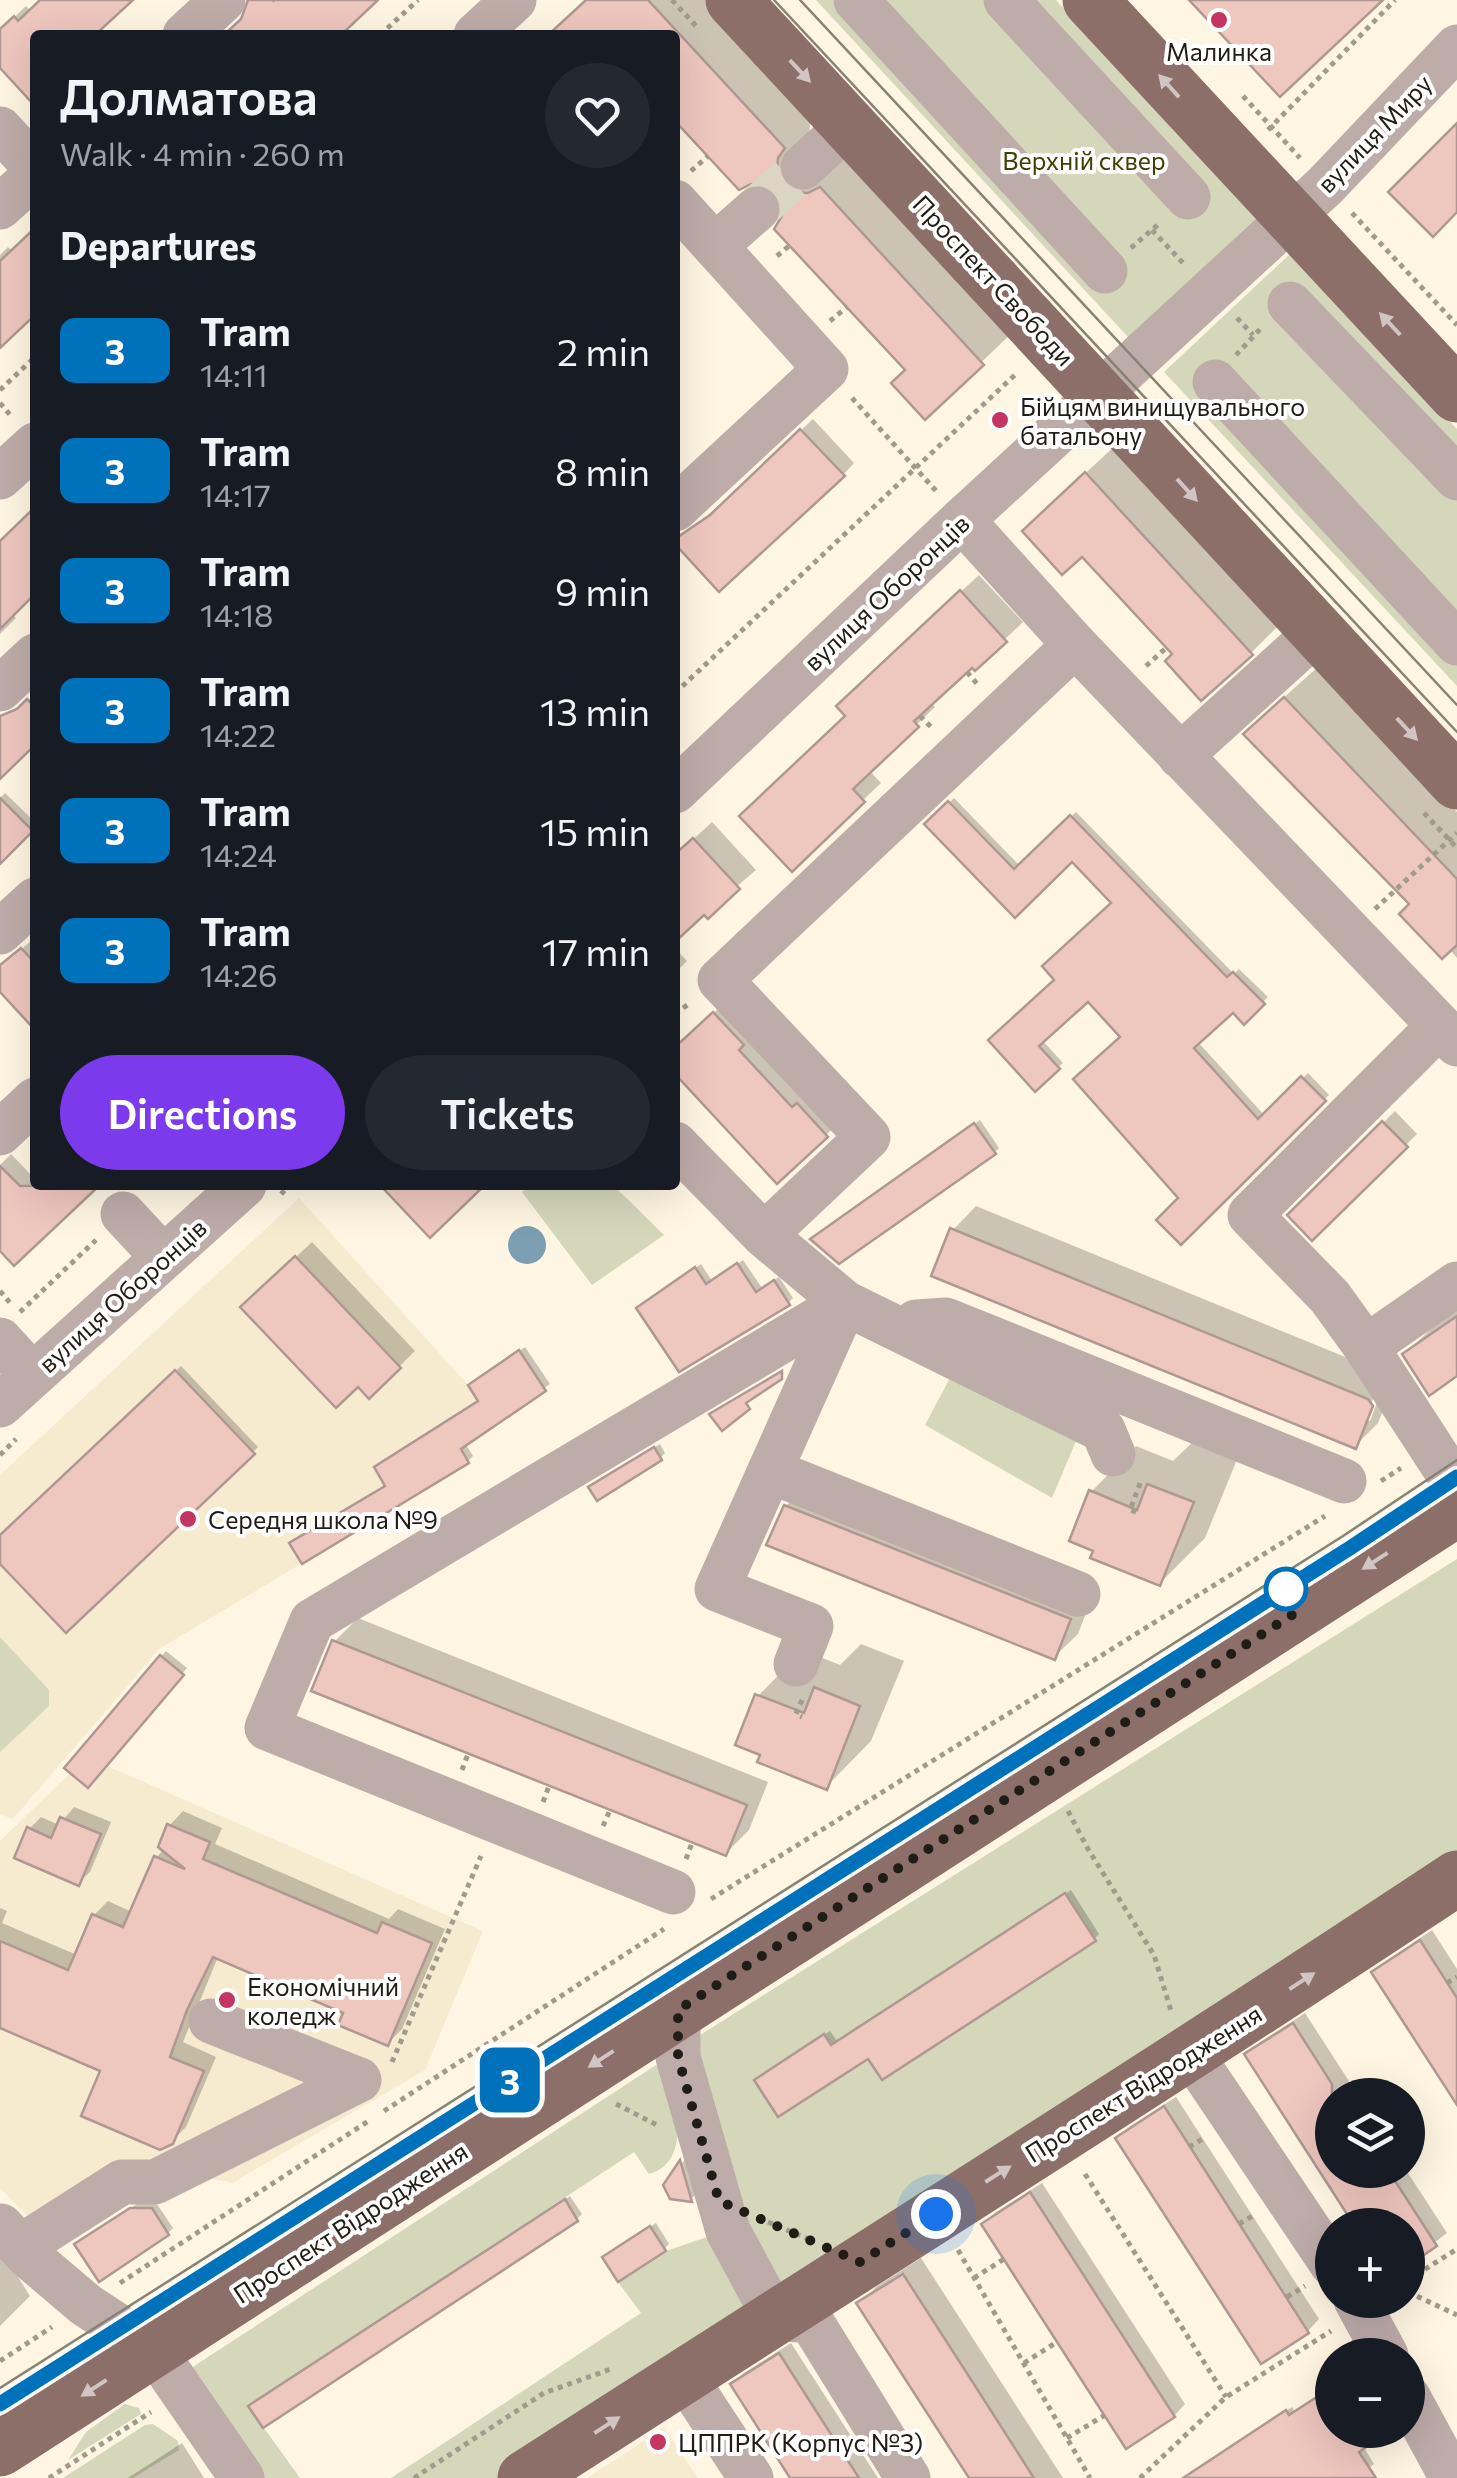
<!DOCTYPE html>
<meta charset="utf-8">
<style>
body{margin:0;font-family:Commissioner,sans-serif;background:#242831;color:#f1f3f6;height:100vh;display:flex;flex-direction:column;font-size:38px;white-space:nowrap}
*{box-sizing:border-box;margin:0}
p{font-size:32px;color:#9ea1a6}
.icon{flex:none;width:55px;height:55px;fill:none;stroke:currentColor;stroke-width:2;stroke-linecap:round;stroke-linejoin:round}
.map{position:relative;flex:1;overflow:hidden}
.drawer{position:absolute;left:30px;top:30px;width:650px;height:1160px;display:flex;flex-direction:column;background:#171b24;border-radius:10px;box-shadow:0 10px 40px #0002}
.drawer>*{flex:none}
.badge{padding:0 20px;border-radius:15px;font-size:35px;line-height:65px}
.tools{position:absolute;left:1315px;top:2078px;display:grid;gap:20px}
.tools a{display:grid;place-items:center;width:110px;height:110px;border-radius:50%;background:#171b24;box-shadow:0 10px 40px #0002;font-size:50px}
.you{position:absolute;width:50px;height:50px;margin:-25px;border:8px solid #fff;border-radius:50%;background:#1a73e8;box-shadow:0 0 0 15px #1a73e833}
.map>.badge{position:absolute;translate:-50% -50%;box-shadow:0 0 0 5px #fff}
h2{padding:0 30px;font-size:38px;line-height:90px}
.round{display:grid;place-items:center;flex:none;width:105px;height:105px;border-radius:52px;background:#242831}
.head{display:flex;align-items:center;justify-content:space-between;height:170px;padding:0 30px}
h1{font-size:48px;font-weight:600;line-height:75px}
.cta{display:flex;gap:20px;margin-top:auto;padding:20px 30px}
.cta a{flex:1;height:115px;border-radius:60px;background:#7c3aed;color:#fff;font-size:40px;font-weight:600;line-height:115px;text-align:center}
.cta a+a{background:#242831;color:#f1f3f6}
ul{padding:0;list-style:none}
li{display:flex;align-items:center;gap:30px;height:120px;padding:0 30px}
li div{flex:1}
li b{display:block;font-size:38px}
li em{font-style:normal}
li .badge{min-width:110px;font-weight:700;text-align:center}
.map>svg:first-child{display:block}
.built{fill:#f6eacf}
.green{fill:#d4d7ba}
.water{fill:#7c9eb1}
.shadow{fill:#0003;fill-rule:evenodd}
.building{fill:#eec7bf;stroke:#af9893;stroke-width:2.5}
.lines{fill:none;stroke-linecap:round;stroke-linejoin:round}
.minor-tunnel{stroke:#ddd5c3;stroke-width:45;stroke-dasharray:45 22;stroke-linecap:butt}
.path{stroke:#a19b8d;stroke-width:5;stroke-dasharray:5 5;stroke-linecap:butt}
.minor{stroke:#beaca9;stroke-width:45}
.major{stroke:#8d6f69;stroke-width:55}
.tram{stroke:#878275;stroke-width:2.5}
.oneway{fill:#d1c5c3}
.line-casing{stroke:#fff;stroke-width:22}
.line{stroke:#0072bc;stroke-width:15}
.walk{stroke:#201d16;stroke-width:10;stroke-dasharray:0 18}
.poi-dot{fill:#c43661;stroke:#fff;stroke-width:4}
.stop-dot{fill:#fff;stroke:#0072bc;stroke-width:5}
.labels{text-anchor:middle;dominant-baseline:central;stroke-width:8;stroke-linejoin:round;paint-order:stroke}
.poi-label{font-size:25px;fill:#201d16;stroke:#fff;text-anchor:start}
.street-label{font-size:25px;fill:#201d16;stroke:#fff}
.park-label{font-size:25px;fill:#3e4104;stroke:#fff}
</style>
<div class="map">
<svg width="1457" height="2478" viewBox="0 0 1457 2478">
<rect width="100%" height="100%" fill="#fef6e2"/>
<g class="built">
<polygon points="299,1198 468,1385 478,1401 446,1424 469,1463 159,1649 13,1819 0,1814 0,1475"/>
<polygon points="87,1757 483,1931 425,2070 232,2183 139,2162 39,2227 0,2188 0,1841"/>
<polygon points="664,2427 698,2478 587,2478 620,2457"/>
</g>
<g class="green">
<polygon points="816,0 1056,0 1259,219 1128,337"/>
<polygon points="1290,254 1457,429 1457,686 1164,372"/>
<polygon points="530,1185 613,1185 664,1235 592,1285 522,1192"/>
<polygon points="952,1374 1076,1441 1052,1498 925,1425"/>
<polygon points="1457,1559 1457,1865 784,2287 748,2224 689,2042"/>
<polygon points="0,1637 49,1690 49,1706 0,1752"/>
<path d="M656 2065 669 2070C675 2102 693 2161 649 2174L634 2152 248 2406 300 2478H253L188 2370Z"/>
<polygon points="707,2237 748,2306 511,2478 391,2478 641,2313 618,2282 666,2251"/>
<polygon points="125,2404 139,2408 141,2414 68,2460 86,2432"/>
<polygon points="153,2424 178,2441 179,2450 133,2478 63,2478 145,2425"/>
</g>
<circle class="water" cx="527" cy="1245" r="19"/>
<g class="shadow">
<polygon points="43,0 129,0 91,35 35,35 35,87 0,64 0,31 26,6 31,11"/>
<polygon points="587,0 711,0 810,123 809,138 843,161 854,155 1015,330 925,416 908,370 784,219 785,204 778,189 675,117 675,35 570,35"/>
<polygon points="35,230 35,311 0,336 0,255 8,247 13,252"/>
<polygon points="813,419 854,463 843,475 676,541 724,502"/>
<polygon points="1120,441 1285,619 1251,653 1175,654 1059,498"/>
<polygon points="35,510 35,591 12,614 16,618 0,634 0,544"/>
<polygon points="979,575 1023,622 975,668 972,664 930,702 935,707 869,770 881,783 792,868 856,688"/>
<polygon points="1320,665 1457,812 1457,958 1412,904 1280,701"/>
<polygon points="34,696 35,741 0,775 0,719"/>
<polygon points="5,793 35,822 35,829 33,828 10,851 0,841 0,798"/>
<polygon points="954,798 1020,866 1076,812 1234,974 1239,969 1268,997 1244,1021 1233,1010 1198,1042 1265,1116 1308,1073 1329,1095 1181,1241 1181,1198 1123,1037 1088,998 1042,1040 1063,1063 1035,1088 992,1040 1057,980 1114,902 1072,859 1015,914 927,824"/>
<polygon points="712,822 756,870 675,939 675,856"/>
<polygon points="32,940 35,943 35,1024 0,988 0,968"/>
<polygon points="675,948 687,961 675,973"/>
<polygon points="732,996 844,1118 826,1135 675,1070 675,1049"/>
<polygon points="1395,1111 1417,1134 1312,1238 1290,1215"/>
<polygon points="980,1120 999,1148 994,1153 818,1234"/>
<polygon points="11,1154 33,1177 35,1175 35,1185 96,1185 14,1263 0,1248 0,1165"/>
<path d="M976 1206 1392 1376 1395 1381 1378 1423 1355 1446 953 1230ZM1375 1394 1380 1395 1370 1421H1364Z"/>
<polygon points="312,1242 415,1351 369,1396 259,1292"/>
<polygon points="743,1260 762,1288 779,1277 793,1298 788,1303 645,1303 701,1264 712,1281"/>
<polygon points="1457,1308 1457,1373 1405,1354 1439,1321"/>
<polygon points="525,1347 550,1384 465,1443 473,1456 468,1461 297,1538 388,1484 481,1400 476,1381"/>
<polygon points="181,1366 258,1447 66,1630 0,1560 0,1539"/>
<polygon points="1195,1440 1238,1457 1205,1538 1160,1583 1091,1492 1136,1446 1173,1461"/>
<polygon points="660,1444 665,1453 660,1458 596,1482"/>
<polygon points="809,1483 1093,1595 1078,1634 1054,1657 786,1506"/>
<polygon points="358,1618 768,1782 749,1830 725,1854 334,1642"/>
<polygon points="861,1644 904,1661 871,1741 826,1787 763,1753 758,1696 803,1650 840,1665"/>
<polygon points="166,1651 187,1668 93,1780 68,1768"/>
<polygon points="74,1807 111,1822 90,1872 78,1883 29,1829 41,1817 59,1825"/>
<polygon points="183,1811 222,1828 215,1844 389,1919 398,1909 445,1929 402,2029 388,2043 346,2012 218,1957 183,2042 216,2057 186,2127 171,2142 104,2070 0,2025 0,1908 7,1911 2,1923 77,1955 94,1915 108,1901 132,1912 156,1858 164,1849 169,1826"/>
<polygon points="1071,1890 1099,1934 1094,1939 869,2055 762,2075 830,2031 837,2041"/>
<polygon points="1432,1930 1457,1969 1457,2101 1374,1972 1386,1961"/>
<polygon points="1305,2013 1358,2095 1332,2095 1332,2170 1406,2170 1447,2233 1408,2263 1408,2225 1357,2225 1248,2055 1259,2043"/>
<polygon points="1176,2097 1319,2319 1308,2331 1261,2361 1118,2138 1129,2127"/>
<polygon points="686,2158 696,2194 691,2199 672,2197 666,2185"/>
<polygon points="1042,2183 1185,2404 1174,2416 984,2224 996,2212"/>
<polygon points="570,2196 582,2214 577,2219 264,2424 256,2401"/>
<polygon points="137,2204 157,2204 173,2228 168,2233 82,2239"/>
<polygon points="656,2223 669,2244 664,2249 610,2253"/>
<polygon points="0,2248 30,2296 0,2326"/>
<polygon points="921,2258 1063,2478 971,2478 859,2304 877,2286"/>
<polygon points="791,2343 878,2478 793,2478 733,2384 744,2373"/>
<polygon points="1332,2387 1332,2430 1377,2430 1363,2446 1374,2464 1355,2478 1183,2478 1292,2407 1295,2412"/>
<polygon points="182,2443 204,2478 128,2478"/>
</g>
<g class="building">
<polygon points="40,0 133,0 95,35 35,35 35,106 0,68 0,29 14,16 18,21"/>
<polygon points="248,0 378,0 341,35 224,35 241,19"/>
<polygon points="586,0 648,0 785,148 778,158 777,172 784,185 794,192 808,193 820,187 984,365 925,420 891,383 905,370 774,229 782,216 782,203 777,192 764,184 751,184 739,190 675,121 675,35 548,35"/>
<polygon points="1189,0 1383,0 1280,97"/>
<polygon points="1457,123 1457,212 1433,237 1388,192"/>
<polygon points="35,228 35,315 0,348 0,261"/>
<polygon points="800,429 845,476 719,592 675,544 675,539 710,515"/>
<polygon points="1085,472 1253,655 1201,701 1165,661 1172,654 1082,557 1062,575 1022,531"/>
<polygon points="35,507 35,594 0,629 0,541"/>
<polygon points="960,590 1007,642 975,671 972,668 914,721 919,727 853,789 865,802 792,872 739,816 845,716 836,706"/>
<polygon points="1284,697 1457,879 1457,945 1442,959 1399,914 1409,904 1243,734"/>
<polygon points="27,699 35,707 35,745 0,779 0,716 17,709"/>
<polygon points="0,798 33,831 0,864"/>
<polygon points="948,801 1014,869 1070,815 1227,977 1233,972 1265,1004 1244,1025 1233,1013 1194,1048 1258,1119 1301,1076 1326,1101 1181,1245 1156,1220 1178,1198 1073,1079 1120,1037 1088,1002 1039,1046 1060,1069 1035,1092 988,1040 1054,980 1042,966 1111,903 1072,862 1015,918 924,824"/>
<polygon points="693,838 740,889 708,919 704,915 675,942 675,854"/>
<polygon points="21,948 35,963 35,1030 0,992 0,965"/>
<polygon points="713,1012 744,1045 739,1050 792,1107 797,1103 828,1137 777,1184 675,1074 675,1047"/>
<polygon points="1382,1121 1408,1147 1312,1241 1287,1215"/>
<polygon points="974,1123 996,1154 839,1264 810,1239"/>
<polygon points="0,1166 20,1186 100,1185 14,1266 0,1251"/>
<polygon points="380,1185 485,1185 430,1238"/>
<polygon points="950,1228 1368,1399 1373,1406 1356,1449 931,1276"/>
<polygon points="295,1256 401,1368 369,1399 358,1387 336,1408 240,1307"/>
<polygon points="737,1263 756,1292 774,1280 790,1305 679,1372 636,1308 695,1267 706,1284"/>
<polygon points="1457,1316 1457,1376 1429,1396 1402,1354"/>
<polygon points="519,1350 546,1391 461,1449 469,1463 302,1564 289,1543 385,1486 374,1467 478,1401 468,1385"/>
<polygon points="175,1370 255,1454 66,1633 0,1564 0,1535"/>
<polygon points="782,1371 782,1379 746,1403 750,1409 722,1431 709,1414"/>
<polygon points="654,1447 662,1460 597,1501 588,1487"/>
<polygon points="1147,1484 1194,1502 1160,1586 1090,1558 1093,1551 1069,1541 1089,1490 1137,1510"/>
<polygon points="784,1505 1071,1619 1055,1660 766,1545"/>
<polygon points="332,1640 747,1805 726,1856 311,1691"/>
<polygon points="160,1655 184,1675 88,1788 64,1768"/>
<polygon points="814,1687 860,1706 827,1790 757,1762 760,1755 735,1745 755,1694 804,1713"/>
<polygon points="60,1817 101,1834 79,1886 14,1858 27,1827 51,1838"/>
<polygon points="167,1824 210,1842 203,1859 377,1933 382,1922 432,1943 388,2046 338,2025 343,2013 213,1957 187,2010 170,2057 204,2071 173,2144 160,2150 81,2116 100,2071 0,2028 0,1941 68,1970 92,1914 123,1927 154,1856 185,1869 158,1847"/>
<polygon points="1065,1893 1096,1941 882,2080 868,2059 778,2117 754,2080 824,2034 831,2045"/>
<polygon points="1420,1940 1457,1998 1457,2105 1371,1972"/>
<polygon points="1293,2023 1332,2084 1332,2170 1388,2170 1437,2246 1408,2266 1408,2225 1354,2225 1244,2054"/>
<polygon points="1164,2106 1309,2333 1261,2364 1115,2138"/>
<polygon points="680,2160 692,2202 670,2199 663,2185"/>
<polygon points="1030,2192 1175,2417 1126,2449 981,2224"/>
<polygon points="565,2199 578,2221 263,2428 248,2406"/>
<polygon points="130,2208 152,2208 169,2235 99,2282 74,2244"/>
<polygon points="650,2226 666,2251 618,2282 602,2257"/>
<polygon points="903,2274 979,2392 1034,2478 969,2478 856,2303"/>
<polygon points="779,2353 859,2478 790,2478 730,2384"/>
<polygon points="1332,2387 1332,2430 1392,2430 1359,2452 1376,2478 1183,2478 1286,2410 1289,2415"/>
</g>
<g class="lines">
<polyline class="minor-tunnel" points="757,209 803,167"/>
<g class="path">
<polyline points="672,0 697,27"/>
<polyline points="272,1 273,0"/>
<polyline points="380,35 418,0"/>
<polyline points="1243,96 1300,158"/>
<polyline points="1268,130 1395,0"/>
<polyline points="691,171 708,156"/>
<polyline points="1352,213 1457,325"/>
<polyline points="1152,230 1184,264"/>
<polyline points="1131,248 1161,222"/>
<polyline points="777,256 790,245"/>
<polyline points="1237,318 1253,335"/>
<polyline points="830,321 847,307"/>
<polyline points="1236,355 1263,326"/>
<polyline points="0,390 35,357"/>
<polyline points="852,398 938,493"/>
<polyline points="0,403 11,416"/>
<polyline points="1146,666 1166,648"/>
<polyline points="967,672 978,685"/>
<polyline points="675,693 1017,373"/>
<polyline points="920,716 932,728"/>
<polyline points="1424,813 1457,848"/>
<polyline points="1375,909 1457,833"/>
<polyline points="675,1014 690,1003"/>
<polyline points="281,1194 290,1185"/>
<polyline points="0,1291 11,1304"/>
<polyline points="20,1312 96,1240"/>
<polyline points="0,1455 16,1439"/>
<polyline points="1381,1481 1401,1468"/>
<polyline points="1136,1512 1130,1510 1141,1481"/>
<polyline points="802,1700 796,1714 802,1717"/>
<polyline points="462,1770 468,1754"/>
<polyline points="543,1802 549,1786"/>
<polyline points="1068,1811 1088,1849 1154,1955 1172,2014"/>
<polyline points="603,1826 610,1810"/>
<polyline points="686,1859 692,1843"/>
<polyline points="711,1899 1325,1516"/>
<polyline points="1447,1983 1457,1977"/>
<polyline points="392,2062 481,1856"/>
<polyline points="616,2104 659,2126"/>
<polyline points="384,2111 664,1929"/>
<polyline points="1189,2147 1204,2138"/>
<polyline points="1085,2174 1226,2397"/>
<polyline points="768,2222 813,2241"/>
<polyline points="1239,2224 1254,2215"/>
<polyline points="958,2250 1090,2478"/>
<polyline points="974,2278 1004,2259"/>
<polyline points="1408,2280 1457,2249"/>
<polyline points="120,2283 370,2120"/>
<polyline points="1408,2292 1457,2315"/>
<polyline points="1287,2297 1305,2286"/>
<polyline points="0,2361 52,2327"/>
<polyline points="1024,2363 1057,2342"/>
<polyline points="1067,2438 1105,2415"/>
<polyline points="49,2478 151,2412"/>
<polyline points="414,2478 544,2393 611,2369"/>
<polyline points="1140,2478 1226,2397 1331,2331"/>
</g>
<g class="minor">
<polyline points="856,0 1105,271"/>
<polyline points="1006,0 1188,197"/>
<polyline points="185,35 223,0"/>
<polyline points="476,35 514,0"/>
<polyline points="0,129 35,167"/>
<polyline points="803,167 850,124"/>
<polyline points="675,202 826,369 675,509"/>
<polyline points="0,207 35,175"/>
<polyline points="715,246 757,209"/>
<polyline points="1290,304 1457,478"/>
<polyline points="1215,382 1457,643"/>
<polyline points="0,477 35,445"/>
<polyline points="962,520 1075,645 1457,1044"/>
<polyline points="0,689 35,656"/>
<polyline points="1180,756 1317,632"/>
<polyline points="675,791 962,520 1325,186 1457,47"/>
<polyline points="0,932 35,900"/>
<polyline points="0,1133 35,1100"/>
<polyline points="675,1144 764,1235 845,1303 1103,1430 1113,1454"/>
<polyline points="123,1214 163,1257"/>
<polyline points="764,1235 868,1137 720,980 1075,645"/>
<polyline points="1457,1284 1366,1347 1457,1487"/>
<polyline points="916,1322 946,1320 1344,1481"/>
<polyline points="0,1340 32,1375"/>
<polyline points="1366,1347 1330,1297 1250,1215 1439,1026"/>
<polyline points="0,1405 244,1185"/>
<polyline points="770,1471 1078,1594"/>
<polyline points="673,1892 267,1728 312,1621 845,1303 717,1589 811,1626 796,1664"/>
<polyline points="678,2010 678,2057 728,2231 775,2318 811,2321 908,2478"/>
<polyline points="1191,2054 1332,2264"/>
<polyline points="1,2226 27,2255 86,2305 153,2349 242,2478"/>
<polyline points="20,2247 122,2182 155,2182 359,2080 211,2021"/>
<polyline points="1356,2300 1386,2355"/>
<polyline points="684,2376 751,2478"/>
<polyline points="1408,2397 1452,2478"/>
</g>
<g class="major">
<polyline points="733,0 1457,782"/>
<polyline points="1090,0 1457,395"/>
<polyline points="0,2449 1457,1509"/>
<path d="M525 2478C836 2278 1149 2082 1457 1878"/>
</g>
<g class="tram">
<polyline points="774,0 1457,732"/>
<polyline points="800,0 1457,705"/>
<polyline points="0,2388 1343,1536 1457,1460"/>
</g>
</g>
<defs><path id="oneway-solid" d="M-6-.8H1V-3.2L6.5 0L1 3.2V.8H-6Z" transform="scale(2.5)"/></defs>
<g class="oneway">
<use href="#oneway-solid" transform="translate(800 71) rotate(47)"/>
<use href="#oneway-solid" transform="translate(1169 86) rotate(-132)"/>
<use href="#oneway-solid" transform="translate(1390 324) rotate(-133)"/>
<use href="#oneway-solid" transform="translate(1187 490) rotate(48)"/>
<use href="#oneway-solid" transform="translate(1407 729) rotate(47)"/>
<use href="#oneway-solid" transform="translate(1375 1561) rotate(147)"/>
<use href="#oneway-solid" transform="translate(1302 1981) rotate(-33)"/>
<use href="#oneway-solid" transform="translate(601 2059) rotate(147)"/>
<use href="#oneway-solid" transform="translate(998 2174) rotate(-32)"/>
<use href="#oneway-solid" transform="translate(94 2388) rotate(147)"/>
<use href="#oneway-solid" transform="translate(607 2425) rotate(-33)"/>
</g>
<g class="lines">
<defs>
<polyline id="line" points="0,2404 1350,1548 1457,1477"/>
</defs>
<use href="#line" class="line-casing"/>
<use href="#line" class="line"/>
<polyline class="walk" points="936,2214 860,2262 719,2201 678,2057 678,2010 1295,1613 1286,1589"/>
</g>
<g class="poi-dot">
<circle cx="1219" cy="20" r="10"/>
<circle cx="1000" cy="420" r="10"/>
<circle cx="188" cy="1519" r="10"/>
<circle cx="227" cy="2000" r="10"/>
<circle cx="658" cy="2442" r="10"/>
</g>
<circle class="stop-dot" cx="1286" cy="1589" r="20"/>
<g class="labels">
<g class="poi-label">
<text x="1219" y="51" text-anchor="middle">Малинка</text>
<text x="1020" y="406">Бійцям винищувального<tspan x="1020" dy="29">батальону</tspan></text>
<text x="208" y="1519">Середня школа №9</text>
<text x="247" y="1986">Економічний<tspan x="247" dy="29">коледж</tspan></text>
<text x="678" y="2442">ЦППРК (Корпус №3)</text>
</g>
<g class="street-label">
<text transform="translate(1374 133) rotate(-46)">вулиця Миру</text>
<text transform="translate(994 280) rotate(47)">Проспект Свободи</text>
<text transform="translate(886 592) rotate(-43)">вулиця Оборонців</text>
<text transform="translate(122 1295) rotate(-42)">вулиця Оборонців</text>
<text transform="translate(1143 2083) rotate(-32)">Проспект Відродження</text>
<text transform="translate(350 2222) rotate(-33)">Проспект Відродження</text>
</g>
<g class="park-label">
<text x="1084" y="160">Верхній сквер</text>
</g>
</g>
</svg>
<div class="tools">
<a><svg class="icon" aria-label="layers" viewBox="0 0 24 24"><path d="M12 4l9 5-9 5-9-5zM3 14l9 5 9-5"/></svg></a>
<a>+</a>
<a>−</a>
</div>
<div class="you" style="left:936px;top:2214px"></div>
<b class="badge" style="left:510px;top:2080px;background:#0072bc;color:#fff">3</b>
<section class="drawer">
<div class="head"><div><h1>Долматова</h1><p>Walk · 4 min · 260 m</p></div><a class="round"><svg class="icon" aria-label="heart" viewBox="0 0 24 24"><path d="M12 20l-8-8c-3-5 5-10 8-4 3-6 11-1 8 4z"/></svg></a></div>
<h2>Departures</h2>
<ul>
<li><span class="badge" style="background:#0072bc;color:#fff">3</span><div><b>Tram</b><p>14:11</p></div><em>2 min</em></li>
<li><span class="badge" style="background:#0072bc;color:#fff">3</span><div><b>Tram</b><p>14:17</p></div><em>8 min</em></li>
<li><span class="badge" style="background:#0072bc;color:#fff">3</span><div><b>Tram</b><p>14:18</p></div><em>9 min</em></li>
<li><span class="badge" style="background:#0072bc;color:#fff">3</span><div><b>Tram</b><p>14:22</p></div><em>13 min</em></li>
<li><span class="badge" style="background:#0072bc;color:#fff">3</span><div><b>Tram</b><p>14:24</p></div><em>15 min</em></li>
<li><span class="badge" style="background:#0072bc;color:#fff">3</span><div><b>Tram</b><p>14:26</p></div><em>17 min</em></li>
</ul>
<div class="cta"><a>Directions</a><a>Tickets</a></div>
</section>
</div>
